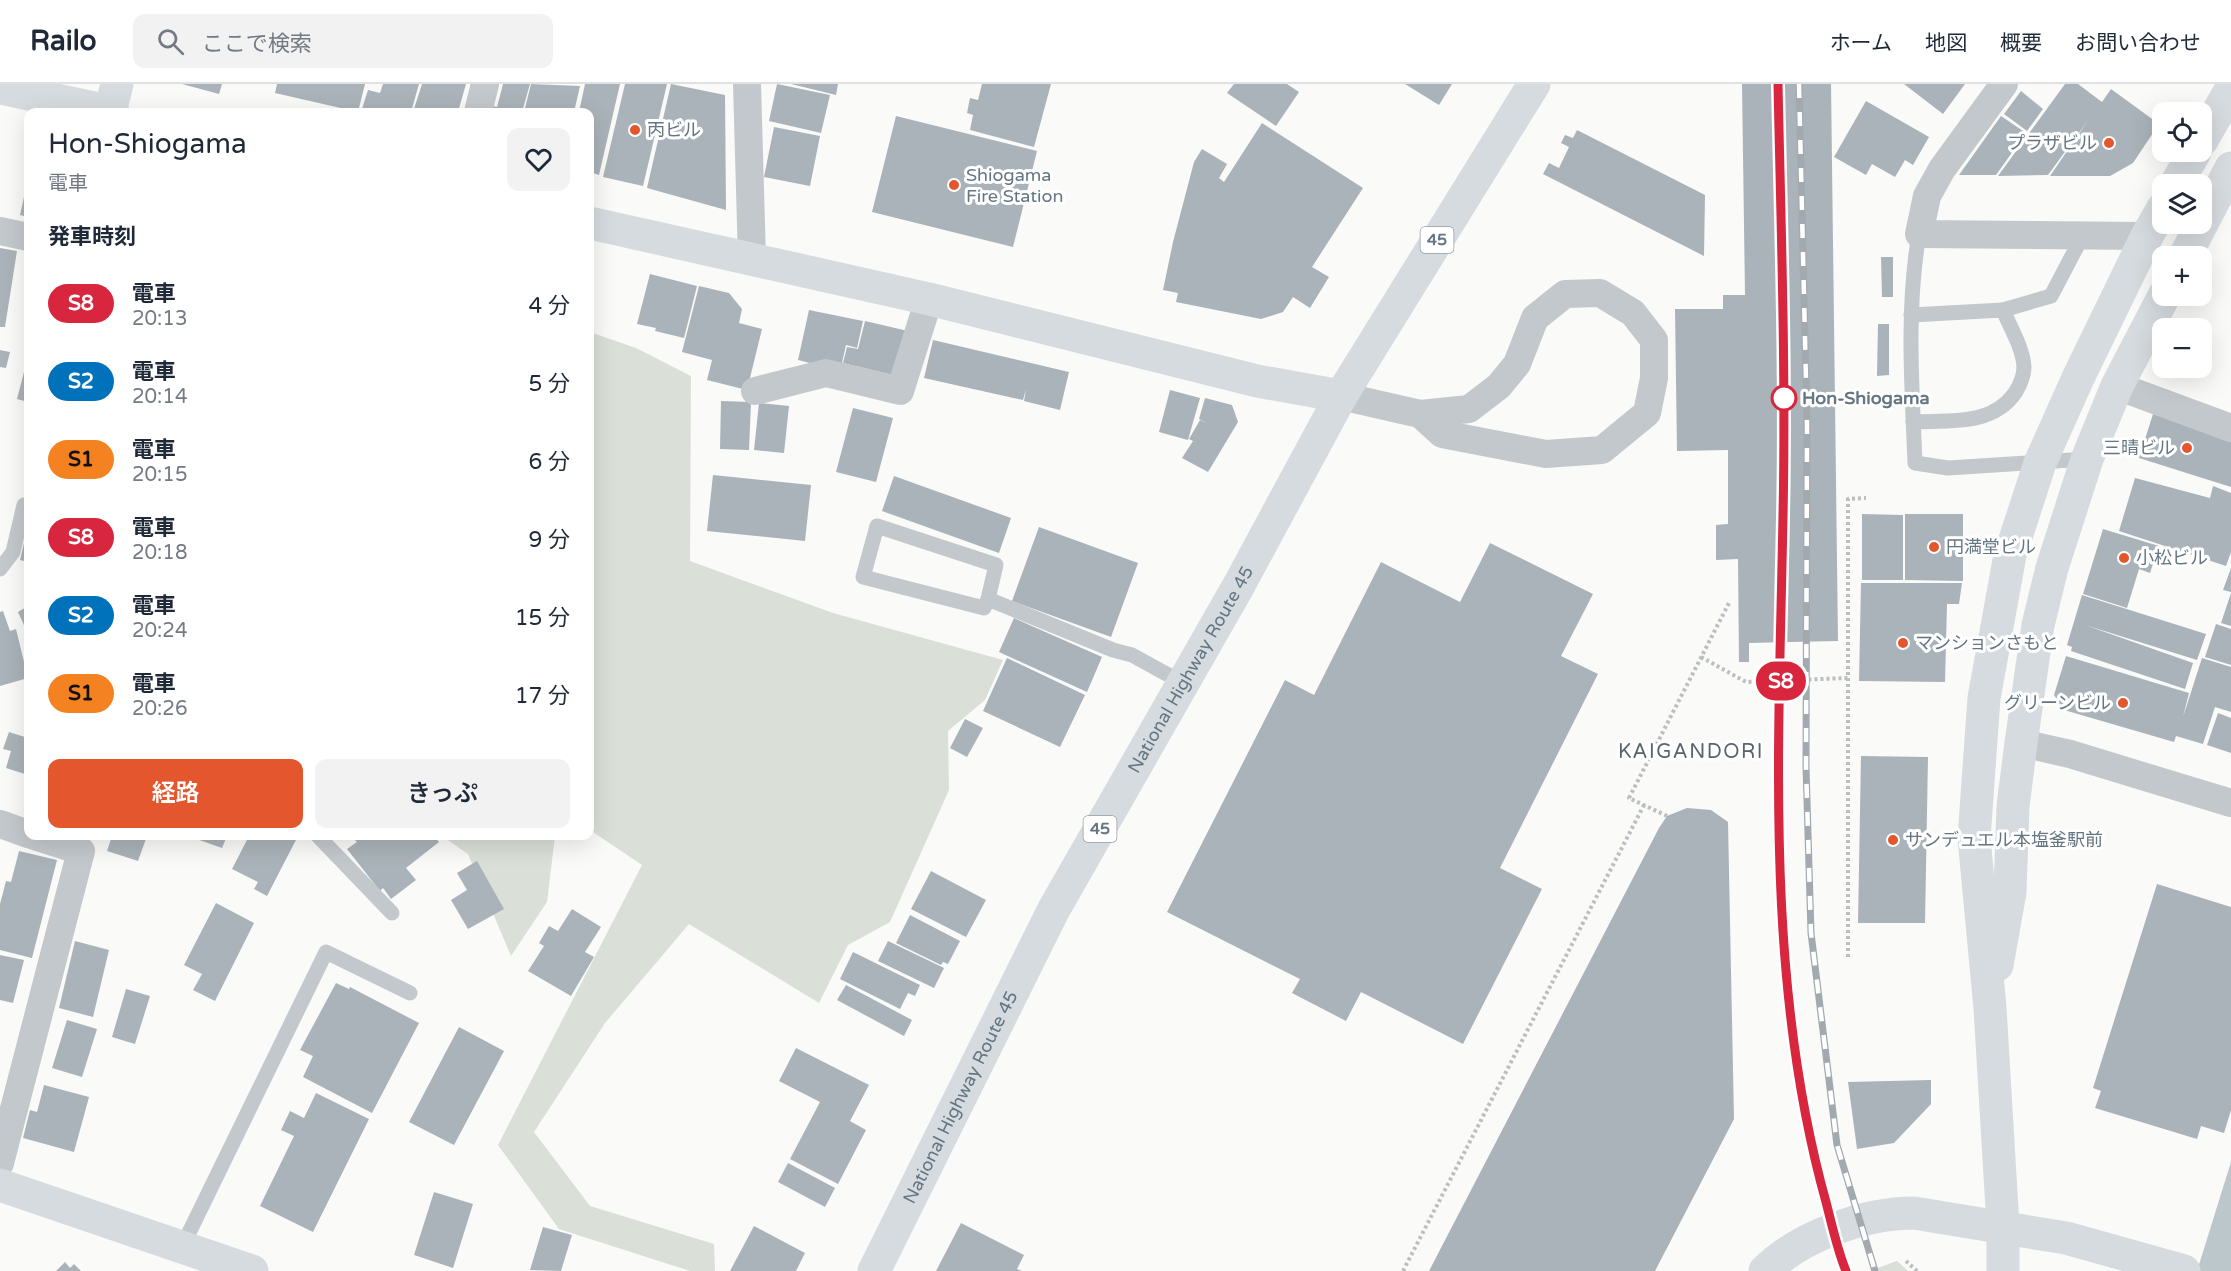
<!DOCTYPE html>
<html lang="ja">
<meta charset="utf-8">
<style>
body{margin:0;font-family:"Varela Round","Noto Sans JP",sans-serif;background:#f2f2f3;color:#1f2937;height:100vh;display:flex;flex-direction:column;font-size:22px;white-space:nowrap}
*{box-sizing:border-box;margin:0}
p{font-size:20px;color:#747a83}
.icon{flex:none;width:33px;height:33px;fill:none;stroke:currentColor;stroke-width:2;stroke-linecap:round;stroke-linejoin:round}
.map{position:relative;flex:1;overflow:hidden}
.panel{position:absolute;left:24px;top:24px;width:570px;height:732px;display:flex;flex-direction:column;background:#fff;border-radius:12px;box-shadow:0 6px 24px #0002}
.panel>*{flex:none}
.badge{padding:0 12px;border-radius:20px;font-size:21px;line-height:39px}
.controls{position:absolute;left:2152px;top:18px;display:grid;gap:12px}
.controls a{display:grid;place-items:center;width:60px;height:60px;border-radius:12px;background:#fff;box-shadow:0 6px 24px #0002;font-size:30px}
.map>.badge{position:absolute;translate:-50% -50%;box-shadow:0 0 0 3px #fff}
h2{padding:0 24px;font-size:22px;line-height:54px}
.round{display:grid;place-items:center;flex:none;width:63px;height:63px;border-radius:12px;background:#f2f2f3}
.head{display:flex;align-items:center;justify-content:space-between;height:102px;padding:0 24px}
h1{font-size:28px;font-weight:600;line-height:45px}
.action{display:flex;gap:12px;margin-top:auto;padding:12px 24px}
.action a{flex:1;height:69px;border-radius:12px;background:#e4572e;color:#fff;font-size:24px;font-weight:600;line-height:69px;text-align:center}
.action a+a{background:#f2f2f3;color:#1f2937}
ul{padding:0;list-style:none}
li{display:flex;align-items:center;gap:18px;height:78px;padding:0 24px}
li div{flex:1}
li b{display:block;font-size:22px}
li em{font-style:normal}
li .badge{min-width:66px;font-weight:700;text-align:center}
header{display:flex;align-items:center;gap:36px;box-sizing:border-box;height:84px;padding:0 30px;background:#fff;border-bottom:2px solid #e0e1e3}
header strong{font-size:28px}
nav{display:flex;gap:33px;margin-inline-start:auto;font-size:21px}
.search{width:420px;height:54px;background:#f2f2f3;display:flex;align-items:center;gap:15px;box-sizing:border-box;padding:0 21px;border-radius:12px;color:#747a83;font-size:22px}
.map>svg:first-child{display:block}
.green{fill:#dadfd7}
.water{fill:#bbc7cb}
.building{fill:#aab3b9}
.lines{fill:none;stroke-linecap:round;stroke-linejoin:round}
.path{stroke:#bbbfc2;stroke-width:4;stroke-dasharray:3 3;stroke-linecap:butt}
.lane{stroke:#c3c8cc;stroke-width:15}
.street{stroke:#c3c8cc;stroke-width:28}
.secondary{stroke:#d6dbdf;stroke-width:33}
.highway{stroke:#d6dbdf;stroke-width:33}
.rail-casing{stroke:#a2aab0;stroke-width:7}
.rail{stroke:#fff;stroke-width:4.5;stroke-dasharray:14;stroke-linecap:butt}
.line-casing{stroke:#fff;stroke-width:14}
.line{stroke:#d7263d;stroke-width:9}
.poi-dot{fill:#e4572e;stroke:#fff;stroke-width:2}
.stop-dot{fill:#fff;stroke:#d7263d;stroke-width:3}
.labels{text-anchor:middle;dominant-baseline:central;stroke-width:6;stroke-linejoin:round;paint-order:stroke}
.shield{fill:#fff;stroke:#939fa8;stroke-width:1.5}
.shield-label{font-size:16px;font-weight:bold;fill:#657683}
.poi-label{font-size:18px;fill:#657683;stroke:#fff;text-anchor:start}
.stop-label{font-size:18px;font-weight:bold;fill:#657683;stroke:#fff;text-anchor:start}
.street-label{font-size:18px;fill:#657683;stroke:#fff}
.neighbourhood-label{font-size:20px;letter-spacing:1.5px;fill:#57646e;stroke:#fff}
</style>
<header>
<strong>Railo</strong>
<div class="search"><svg class="icon" aria-label="search" viewBox="0 0 24 24"><circle cx="10" cy="10" r="6"/><path d="M15 15l6 6"/></svg>ここで検索</div>
<nav><a>ホーム</a><a>地図</a><a>概要</a><a>お問い合わせ</a></nav>
</header>
<div class="map">
<svg width="2231" height="1187" viewBox="0 0 2231 1187">
<rect width="100%" height="100%" fill="#fafaf8"/>
<g class="green">
<polygon points="590,248 636,264 691,292 690,477 833,529 1003,576 985,616 948,647 949,706 890,838 848,861 819,919 689,840 605,939 534,1048 590,1122 714,1160 715,1187 690,1187 559,1145 498,1061 642,781 590,746"/>
<polygon points="442,752 555,752 547,818 511,872 468,770"/>
<polygon points="1897,1177 1908,1187 1869,1187"/>
</g>
<polygon class="water" points="2231,1078 2231,1187 2197,1187"/>
<g class="building">
<polygon points="182,0 222,0 219,10"/>
<polygon points="277,0 365,0 358,28 275,9"/>
<polygon points="383,0 419,0 411,28 361,28 368,6 380,9"/>
<polygon points="422,0 466,0 458,28 413,28"/>
<polygon points="503,0 530,0 522,28 486,28 489,21 497,23"/>
<polygon points="531,0 580,2 574,28 524,28"/>
<polygon points="585,0 620,0 599,91 590,88 590,28 579,28"/>
<polygon points="625,0 667,0 643,102 603,93"/>
<polygon points="671,0 725,11 726,126 647,104"/>
<polygon points="777,0 830,11 821,49 769,37"/>
<polygon points="791,0 838,0 836,11"/>
<polygon points="982,0 1051,0 1034,63 970,46 973,31 967,29 970,14 978,16"/>
<polygon points="1234,0 1287,0 1299,8 1276,42 1227,9"/>
<polygon points="1405,0 1452,0 1439,21"/>
<polygon points="1742,0 1831,0 1838,557 1749,559 1749,578 1739,578 1738,475 1716,476 1716,441 1728,440 1728,366 1677,367 1675,225 1723,225 1723,211 1745,211"/>
<polygon points="1904,0 1965,0 1943,30"/>
<polygon points="2065,0 2078,0 2102,18 2111,5 2159,40 2133,79 2110,92 2050,92 2089,35 2048,91 1998,92"/>
<polygon points="2021,7 2043,25 2027,47 2004,30"/>
<polygon points="1866,17 1929,53 1913,81 1905,76 1895,93 1872,80 1866,91 1834,73"/>
<polygon points="896,32 1037,67 1013,163 872,128"/>
<polygon points="2001,32 2026,49 1996,91 1959,91"/>
<polygon points="1262,39 1363,104 1312,183 1329,193 1310,224 1293,213 1283,228 1261,235 1176,218 1178,209 1163,206 1173,158 1194,78 1202,65 1227,80 1219,94 1224,98"/>
<polygon points="774,43 820,52 810,102 764,93"/>
<polygon points="1577,46 1705,111 1704,172 1543,90 1549,79 1559,84 1569,63 1561,59 1565,51 1573,54"/>
<polygon points="28,95 28,133 20,131"/>
<polygon points="0,164 17,167 5,243 0,243"/>
<polygon points="1881,173 1893,173 1893,213 1882,213"/>
<polygon points="650,190 697,202 684,254 655,247 656,244 637,240"/>
<polygon points="699,202 729,209 742,225 739,239 762,245 747,306 707,296 712,276 682,268"/>
<polygon points="809,226 863,237 857,264 846,261 842,279 822,282 798,276"/>
<polygon points="865,237 908,247 897,292 843,279 847,263 858,265"/>
<polygon points="1878,240 1889,240 1889,291 1877,292"/>
<polygon points="933,256 1069,288 1060,326 1024,317 1026,305 1023,316 924,294"/>
<polygon points="0,266 10,268 6,284 0,283"/>
<polygon points="24,288 28,289 28,318 17,315"/>
<polygon points="1170,306 1200,314 1188,356 1159,348"/>
<polygon points="1205,314 1232,321 1238,338 1208,388 1182,374 1193,357 1189,355 1200,336 1207,339 1199,335"/>
<polygon points="721,317 751,318 749,366 720,365"/>
<polygon points="759,319 789,322 784,369 754,366"/>
<polygon points="853,324 893,334 876,398 836,388"/>
<polygon points="2153,330 2231,354 2231,403 2139,374"/>
<polygon points="713,391 811,401 805,457 707,447"/>
<polygon points="894,392 1011,434 999,469 882,427"/>
<polygon points="2135,394 2210,414 2213,402 2231,409 2231,468 2226,482 2119,447"/>
<polygon points="1862,430 1903,431 1903,496 1862,496"/>
<polygon points="1905,430 1963,430 1963,497 1905,496"/>
<polygon points="28,442 28,478 20,476"/>
<polygon points="1039,443 1138,479 1111,553 1012,517"/>
<polygon points="2103,445 2159,462 2150,489 2139,485 2127,524 2083,510"/>
<polygon points="1490,459 1593,510 1561,572 1598,590 1500,784 1542,805 1463,960 1361,908 1346,937 1292,909 1300,895 1167,828 1285,596 1314,611 1381,478 1460,518"/>
<polygon points="2231,484 2231,508 2223,506"/>
<polygon points="1861,499 1962,499 1959,520 1947,520 1945,598 1859,597"/>
<polygon points="2231,509 2231,542 2221,539"/>
<polygon points="2082,511 2206,550 2197,576 2085,541 2193,579 2185,605 2071,567 2072,563 2067,561"/>
<polygon points="28,522 28,550 18,528"/>
<polygon points="3,527 10,547 16,545 28,594 0,602 0,528"/>
<polygon points="1014,534 1102,573 1087,608 999,568"/>
<polygon points="2216,540 2231,545 2231,581 2205,573"/>
<polygon points="2066,572 2189,609 2183,633 2202,574 2231,583 2231,628 2215,623 2203,660 2176,652 2174,658 2064,626 2054,611"/>
<polygon points="1007,574 1085,611 1060,663 983,627"/>
<polygon points="2218,629 2231,634 2231,669 2207,661"/>
<polygon points="965,635 983,644 967,673 950,664"/>
<polygon points="9,648 28,654 28,691 6,684 11,667 3,665"/>
<polygon points="1861,672 1928,673 1925,839 1858,839"/>
<polygon points="1687,724 1711,726 1728,738 1734,1035 1655,1187 1429,1187 1659,744 1667,732"/>
<polygon points="112,752 147,752 138,777 107,767"/>
<polygon points="188,752 227,752 222,764"/>
<polygon points="249,752 298,752 267,812 254,805 258,798 232,785"/>
<polygon points="351,752 434,752 439,758 406,784 416,796 391,815 383,804 380,807 347,765 357,758"/>
<polygon points="19,767 57,776 32,874 0,866 0,820 6,797 11,798"/>
<polygon points="477,777 504,825 468,845 451,816 467,806 457,789"/>
<polygon points="931,787 986,816 966,853 911,825"/>
<polygon points="2157,800 2231,823 2231,1026 2224,1049 2201,1042 2197,1055 2095,1024 2101,1007 2093,1004"/>
<polygon points="216,819 254,839 215,917 193,906 202,890 184,881"/>
<polygon points="572,825 601,843 585,868 594,873 571,912 528,887 544,862 539,859 549,842 558,847"/>
<polygon points="910,831 960,857 948,880 943,878 941,881 896,859"/>
<polygon points="75,857 109,866 93,933 59,924"/>
<polygon points="888,857 944,884 934,904 878,877"/>
<polygon points="853,868 920,901 915,912 908,909 900,925 840,895"/>
<polygon points="0,871 24,876 13,919 0,916"/>
<polygon points="336,899 349,905 350,903 419,939 372,1029 303,993 313,972 300,966"/>
<polygon points="846,901 912,936 904,952 837,916"/>
<polygon points="126,905 150,912 135,960 112,953"/>
<polygon points="67,936 97,945 82,993 52,984"/>
<polygon points="459,943 504,967 454,1061 409,1038"/>
<polygon points="796,964 869,1001 850,1037 866,1046 838,1100 790,1075 820,1018 779,997"/>
<polygon points="1931,996 1931,1020 1894,1059 1857,1065 1848,998"/>
<polygon points="44,1001 89,1013 74,1068 23,1054 30,1026 37,1028"/>
<polygon points="316,1009 369,1035 313,1148 260,1122 294,1052 281,1046 290,1027 304,1034"/>
<polygon points="788,1079 835,1104 825,1123 778,1098"/>
<polygon points="434,1108 473,1120 453,1184 414,1171"/>
<polygon points="961,1139 1024,1171 1017,1185 1022,1187 936,1187"/>
<polygon points="754,1142 805,1169 796,1187 730,1187"/>
<polygon points="543,1143 572,1151 561,1187 530,1186"/>
<polygon points="65,1178 70,1184 74,1180 81,1187 56,1187"/>
</g>
<g class="lines">
<g class="path">
<polyline points="1701,573 1746,598 1848,594"/>
<polyline points="1667,732 1629,714 1730,517"/>
<polyline points="1848,873 1848,415 1866,414"/>
<polyline points="1906,1177 1917,1187"/>
<polyline points="1403,1187 1644,721"/>
</g>
<g class="lane">
<path d="M1919 150C1906 226 1912 303 1915 379L1948 384 2087 375"/>
<polyline points="2003,226 2051,212 2083,151"/>
<path d="M1911 231 2003 226C2010 243 2023 264 2024 283 2024 292 2020 301 2015 309 1992 342 1950 336 1913 338"/>
<polyline points="0,485 13,468 24,421"/>
<polyline points="988,515 996,481 877,442 863,493 984,524 988,515 1113,566 1132,571 1183,599"/>
<polyline points="318,752 392,829"/>
<polyline points="182,1163 326,868 410,909"/>
</g>
<g class="street">
<polyline points="747,0 752,175"/>
<polyline points="2004,0 1942,85 1927,112 1919,150 2147,152"/>
<polyline points="478,28 485,0"/>
<polyline points="0,147 28,153"/>
<polyline points="2117,302 2231,344"/>
<polyline points="755,307 826,289 900,307 929,215"/>
<polyline points="1341,312 1420,330 1469,325 1499,302 1517,280 1535,234 1565,210 1600,209 1633,229 1654,256 1654,294 1647,329 1602,366 1546,370 1442,350 1420,330"/>
<polyline points="2021,659 2070,670 2231,719"/>
<polyline points="0,740 28,750"/>
<polyline points="0,1079 81,767 34,752"/>
</g>
<g class="secondary">
<polyline points="0,4 113,28"/>
<polyline points="110,28 117,0"/>
<polyline points="2202,56 2231,5"/>
<polyline points="2176,100 2195,68"/>
<polyline points="590,139 929,215 1257,297 1341,312"/>
<polyline points="2185,172 2231,84"/>
<polyline points="1997,881 2010,808 2013,722 2021,659 2038,541 2052,484 2087,375 2117,302 2164,212"/>
<polyline points="0,1101 252,1187"/>
<path d="M1765 1187C1800 1152 1865 1129 1914 1129L2066 1154 2184 1187"/>
<polyline points="2003,1187 2003,1142 1990,924 1974,754 1984,614 2010,471 2040,379 2078,294 2147,152 2163,124"/>
</g>
<path class="highway" id="s1" d="M874 1187 1054 825 1239 501 1341 312 1534 0"/>
<defs>
<g id="rail">
<path d="M1778 0C1781 146 1786 292 1783 438 1779 664 1765 897 1826 1118 1832 1141 1837 1165 1846 1187"/>
<polyline points="1799,0 1807,340 1806,683 1811,849 1837,1061 1875,1187"/>
</g>
</defs>
<use href="#rail" class="rail-casing"/>
<use href="#rail" class="rail"/>
</g>
<g class="lines">
<defs>
<path id="line" d="M1778 0C1781 144 1786 288 1783 432 1779 660 1764 896 1826 1118 1832 1141 1837 1165 1846 1187"/>
</defs>
<use href="#line" class="line-casing"/>
<use href="#line" class="line"/>
</g>
<g class="poi-dot">
<circle cx="635" cy="46" r="6"/>
<circle cx="2109" cy="59" r="6"/>
<circle cx="954" cy="101" r="6"/>
<circle cx="2187" cy="364" r="6"/>
<circle cx="1934" cy="463" r="6"/>
<circle cx="2124" cy="474" r="6"/>
<circle cx="1903" cy="559" r="6"/>
<circle cx="2123" cy="619" r="6"/>
<circle cx="1893" cy="756" r="6"/>
</g>
<circle class="stop-dot" cx="1784" cy="314" r="12"/>
<g class="labels">
<g class="shield">
<rect x="1420.5" y="143" width="33" height="26" rx="4.5"/>
<rect x="1083.5" y="732" width="33" height="26" rx="4.5"/>
</g>
<g class="shield-label">
<text x="1437" y="156">45</text>
<text x="1100" y="745">45</text>
</g>
<g class="poi-label">
<text x="647" y="46">丙ビル</text>
<text x="2097" y="59" text-anchor="end">プラザビル</text>
<text x="966" y="91">Shiogama<tspan x="966" dy="21">Fire Station</tspan></text>
<text x="2175" y="364" text-anchor="end">三晴ビル</text>
<text x="1946" y="463">円満堂ビル</text>
<text x="2136" y="474">小松ビル</text>
<text x="1915" y="559">マンションさもと</text>
<text x="2111" y="619" text-anchor="end">グリーンビル</text>
<text x="1905" y="756">サンデュエル本塩釜駅前</text>
</g>
<g class="stop-label">
<text x="1802" y="314">Hon-Shiogama</text>
</g>
<g class="street-label">
<text stroke="none"><textPath href="#s1" startOffset="680">National Highway Route 45</textPath></text>
<text stroke="none"><textPath href="#s1" startOffset="194">National Highway Route 45</textPath></text>
</g>
<g class="neighbourhood-label">
<text x="1691" y="668">KAIGANDORI</text>
</g>
</g>
</svg>
<div class="controls">
<a><svg class="icon" aria-label="locate" viewBox="0 0 24 24"><circle cx="12" cy="12" r="6"/><path d="M12 2v4M12 18v4M2 12h4M18 12h4"/></svg></a>
<a><svg class="icon" aria-label="layers" viewBox="0 0 24 24"><path d="M12 4l9 5-9 5-9-5zM3 14l9 5 9-5"/></svg></a>
<a>+</a>
<a>−</a>
</div>
<b class="badge" style="left:1781px;top:597px;background:#d7263d;color:#fff">S8</b>
<section class="panel">
<div class="head"><div><h1>Hon-Shiogama</h1><p>電車</p></div><a class="round"><svg class="icon" aria-label="heart" viewBox="0 0 24 24"><path d="M12 20l-8-8c-3-5 5-10 8-4 3-6 11-1 8 4z"/></svg></a></div>
<h2>発車時刻</h2>
<ul>
<li><span class="badge" style="background:#d7263d;color:#fff">S8</span><div><b>電車</b><p>20:13</p></div><em>4 分</em></li>
<li><span class="badge" style="background:#0072bc;color:#fff">S2</span><div><b>電車</b><p>20:14</p></div><em>5 分</em></li>
<li><span class="badge" style="background:#f58220;color:#111">S1</span><div><b>電車</b><p>20:15</p></div><em>6 分</em></li>
<li><span class="badge" style="background:#d7263d;color:#fff">S8</span><div><b>電車</b><p>20:18</p></div><em>9 分</em></li>
<li><span class="badge" style="background:#0072bc;color:#fff">S2</span><div><b>電車</b><p>20:24</p></div><em>15 分</em></li>
<li><span class="badge" style="background:#f58220;color:#111">S1</span><div><b>電車</b><p>20:26</p></div><em>17 分</em></li>
</ul>
<div class="action"><a>経路</a><a>きっぷ</a></div>
</section>
</div>
